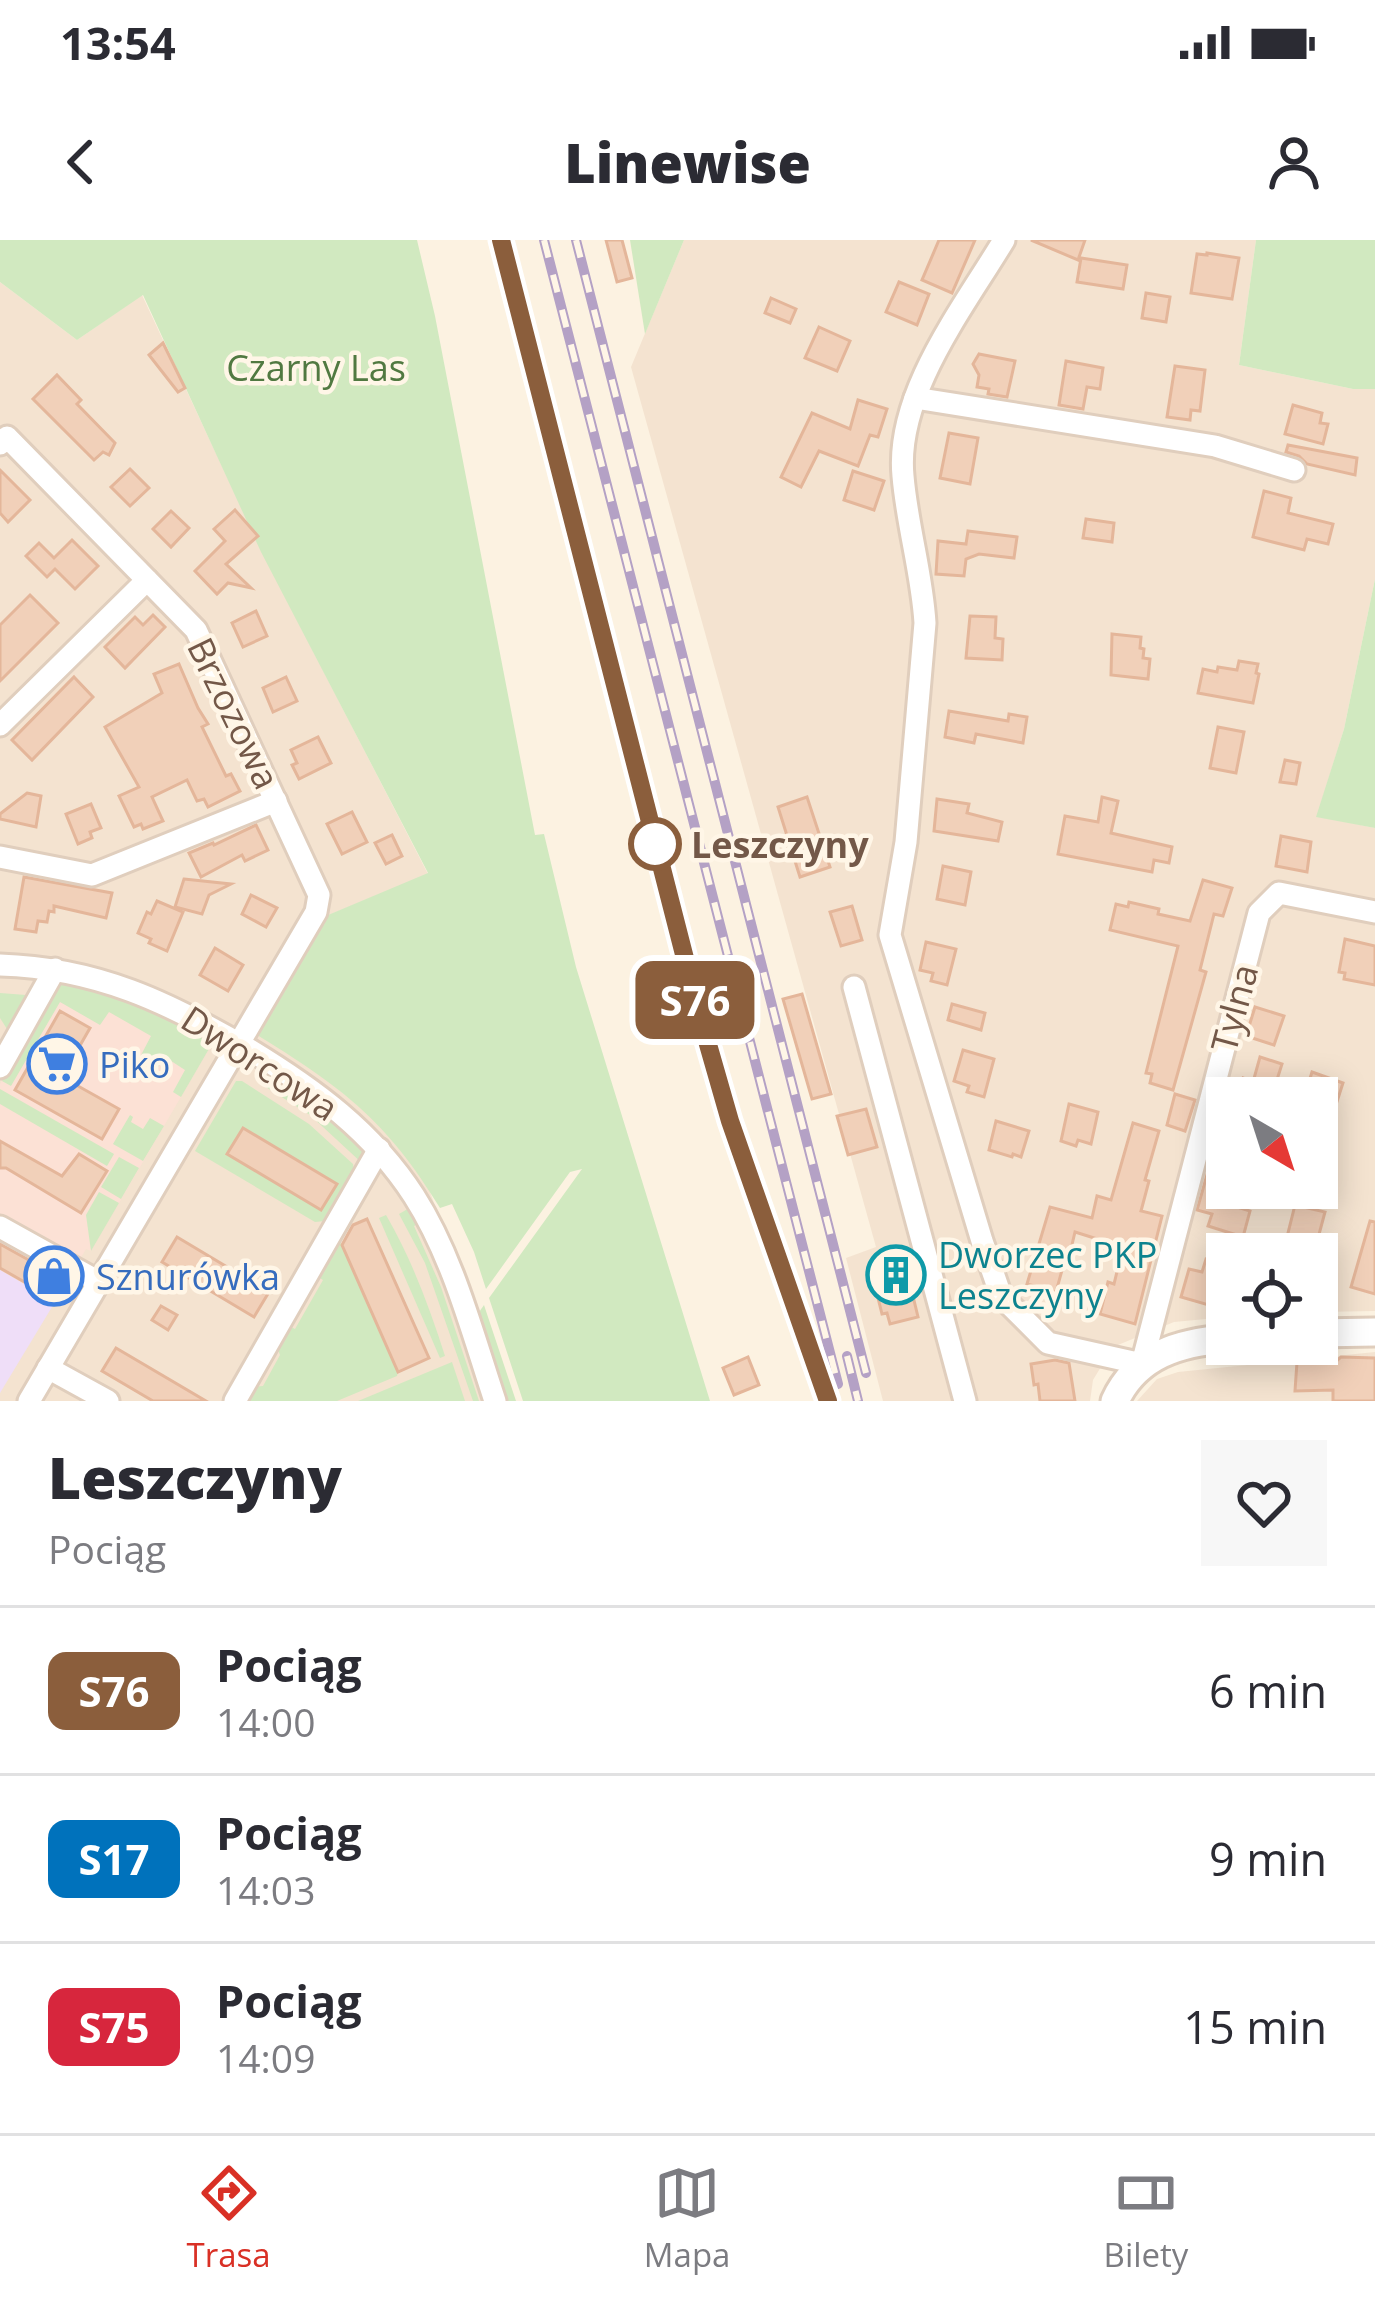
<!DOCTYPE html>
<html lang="pl">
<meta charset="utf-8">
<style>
body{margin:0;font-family:"Open Sans",sans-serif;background:#f7f7f7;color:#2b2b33;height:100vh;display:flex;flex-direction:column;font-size:45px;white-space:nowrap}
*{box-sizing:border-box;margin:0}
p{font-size:39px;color:#7c7c81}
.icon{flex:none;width:66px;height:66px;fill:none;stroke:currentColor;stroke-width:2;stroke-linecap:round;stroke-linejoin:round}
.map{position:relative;height:1161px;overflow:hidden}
.panel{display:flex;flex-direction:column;background:#fff;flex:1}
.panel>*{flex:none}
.badge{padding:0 24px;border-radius:18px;font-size:42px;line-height:78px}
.needle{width:78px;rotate:141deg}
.buttons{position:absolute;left:1206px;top:837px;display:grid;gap:24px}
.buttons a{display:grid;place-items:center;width:132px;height:132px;border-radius:0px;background:#fff;box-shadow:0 6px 30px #0003;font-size:60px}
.map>.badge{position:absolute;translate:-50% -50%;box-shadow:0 0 0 6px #fff}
.round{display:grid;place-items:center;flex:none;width:126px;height:126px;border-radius:0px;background:#f7f7f7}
.summary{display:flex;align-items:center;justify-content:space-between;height:204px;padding:0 48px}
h1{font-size:57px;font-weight:800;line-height:90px}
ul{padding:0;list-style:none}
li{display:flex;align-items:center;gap:36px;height:168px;padding:0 48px;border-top:3px solid #e1e1e2}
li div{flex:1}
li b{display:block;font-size:45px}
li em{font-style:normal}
li .badge{min-width:132px;font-weight:700;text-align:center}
.status{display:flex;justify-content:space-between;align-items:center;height:84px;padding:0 60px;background:#fff;direction:ltr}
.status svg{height:33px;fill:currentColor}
header{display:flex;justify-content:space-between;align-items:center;height:156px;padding:0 48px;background:#fff;font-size:54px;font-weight:800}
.dock{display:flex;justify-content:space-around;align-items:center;height:168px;border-top:3px solid #e1e1e2;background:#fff;font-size:33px;color:#7c7c81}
.dock a{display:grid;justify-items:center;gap:6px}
.dock .current{color:#d93025}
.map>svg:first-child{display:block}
.residential{fill:#f4e3d0;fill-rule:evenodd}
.commercial{fill:#fce1d5}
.education{fill:#efdef8}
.green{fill:#d1e9c0}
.building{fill:#f1d0b9;stroke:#e4b69a;stroke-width:3}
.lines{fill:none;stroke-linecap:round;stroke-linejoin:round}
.minor-casing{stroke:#e0cebd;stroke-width:27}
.tertiary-casing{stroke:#e0cebd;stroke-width:33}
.minor{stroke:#fff;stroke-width:21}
.tertiary{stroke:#fff;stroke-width:27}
.rail-casing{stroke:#b4a1c5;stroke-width:10}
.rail{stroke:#fff6e7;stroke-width:6;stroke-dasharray:18;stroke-linecap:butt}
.line-casing{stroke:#fff;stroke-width:27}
.line{stroke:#8b5e3c;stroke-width:18}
.stop-dot{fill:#fff;stroke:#8b5e3c;stroke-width:6}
.labels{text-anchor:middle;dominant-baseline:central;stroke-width:9;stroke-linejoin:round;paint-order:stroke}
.park-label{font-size:36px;fill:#517941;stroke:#fff6e7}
.street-label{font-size:36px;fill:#735848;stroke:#fff6e7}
.stop-label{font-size:36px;font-weight:bold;fill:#735848;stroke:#fff6e7;text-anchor:start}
.shop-label{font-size:36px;fill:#366cbe;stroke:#fff6e7;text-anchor:start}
.culture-label{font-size:36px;fill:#0d838f;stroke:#fff6e7;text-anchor:start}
</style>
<div class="status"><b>13:54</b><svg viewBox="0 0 49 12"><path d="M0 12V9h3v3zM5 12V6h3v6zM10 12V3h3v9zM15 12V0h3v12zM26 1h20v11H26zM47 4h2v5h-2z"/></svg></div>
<header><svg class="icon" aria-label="back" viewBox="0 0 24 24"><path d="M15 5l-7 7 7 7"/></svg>Linewise<svg class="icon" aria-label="person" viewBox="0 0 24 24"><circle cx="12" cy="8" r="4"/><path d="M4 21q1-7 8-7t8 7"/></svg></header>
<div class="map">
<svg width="1375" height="1161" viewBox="0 0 1375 1161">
<rect width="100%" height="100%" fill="#fcf2e1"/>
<g class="residential">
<path d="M684 0H1256L1239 125 1353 149H1375V339L1344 489 1317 576 1375 588V1071L1317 1072V1014H1227V1077L1174 1082 1113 1107 1093 1140 1090 1161H883L846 1018 876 1007 631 127ZM1227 858H1317V948H1227Z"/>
<polygon points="0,42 77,100 142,55 262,312 428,634 322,678 270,792 417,915 504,1161 0,1161"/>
<polygon points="1375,1112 1375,1161 1137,1161 1157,1139 1178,1132"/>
</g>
<polygon class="commercial" points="59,739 213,802 91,1011 86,1009 55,1062 0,1030 0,844"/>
<polygon class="education" points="0,1030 55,1062 0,1153"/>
<g class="green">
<path d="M0 0H417L435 76 535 595 544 594 576 727 710 1161H523L489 1058 582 929 570 932 486 1049 474 1012 452 964 440 968C386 879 340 846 254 793L321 678 428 633 261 312 143 55 77 100 0 42Z"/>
<polygon points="630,0 684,0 645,94"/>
<polygon points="1256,0 1375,0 1375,149 1353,149 1239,125"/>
<polygon points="1375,339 1375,588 1316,577 1344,489"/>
<path d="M59 739C114 750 165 773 213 802L181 857 173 852 185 830 165 817 158 827 140 817 151 796 109 772 100 785 60 762 11 846 2 841Z"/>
<polygon points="0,753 26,755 7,789 0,778"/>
<polygon points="265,832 330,875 363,909 363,924 310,875 258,842"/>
<polygon points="236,841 242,841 309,884 353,924 354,930 325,981 315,982 195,911"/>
<polygon points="0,849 114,914 107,926 0,864"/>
<polygon points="130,875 133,877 131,882 143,889 150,878 164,886 143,921 113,904"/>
<polygon points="119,917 139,928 121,959 101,947"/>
<polygon points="99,952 119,963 91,1011 86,975"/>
<polygon points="411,967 420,983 414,986 441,1047 479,1161 473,1161 425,1023 399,974"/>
<path d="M386 975C412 1020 429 1066 445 1116L440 1118 379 978Z"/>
<polygon points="336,993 398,1132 397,1136 337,1161 242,1161 249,1147 263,1146 280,1115 275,1102 285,1084 295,1089 323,1040 313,1034"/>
<polygon points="484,1065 516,1161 506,1161 477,1075"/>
<polygon points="452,1122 465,1161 358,1161"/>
</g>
<g class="building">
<polygon points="606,0 622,0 632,38 617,42"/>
<polygon points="939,0 975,0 952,53 922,40"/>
<polygon points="1031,0 1085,0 1078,20"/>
<polygon points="1207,13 1239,18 1232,59 1191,53 1197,14 1207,15"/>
<polygon points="1081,18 1127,25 1123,49 1077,42"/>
<polygon points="899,42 929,54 917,85 886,72"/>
<polygon points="1146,53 1170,57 1166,82 1142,78"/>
<polygon points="771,58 796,69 790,83 765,73"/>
<polygon points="819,87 850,101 837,131 805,118"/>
<polygon points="163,103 185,148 178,152 149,115"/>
<polygon points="979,114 1015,121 1007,157 988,154 989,149 977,147 979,135 973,124"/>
<polygon points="1066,121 1103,128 1100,149 1087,147 1083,169 1059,165"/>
<polygon points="1175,126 1205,130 1200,171 1191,170 1190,180 1167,177"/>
<polygon points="57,135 81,160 77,164 115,203 109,215 103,212 94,220 33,159"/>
<polygon points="858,160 887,169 878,197 870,195 858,226 819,211 801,247 781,237 812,173 850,189"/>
<polygon points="1293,165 1322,173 1320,183 1328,184 1323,204 1285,194"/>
<polygon points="949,193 978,198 970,244 940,238"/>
<polygon points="1288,205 1357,218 1355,235 1307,224 1299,216 1286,212"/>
<polygon points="130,229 149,248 130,266 111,247"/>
<polygon points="0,230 30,260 8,282 0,273"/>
<polygon points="853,231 884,241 874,270 844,260"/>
<polygon points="1264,251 1291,258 1288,273 1333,284 1328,304 1307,299 1304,310 1253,297"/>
<polygon points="235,270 258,296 226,324 251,348 228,343 217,354 195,331 225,301 214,289"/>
<polygon points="171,271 189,288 171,307 153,289"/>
<polygon points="1086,279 1114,283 1112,302 1083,298"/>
<polygon points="968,291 1017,297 1014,318 979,314 966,319 964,336 936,334 938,301 966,304"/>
<polygon points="72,300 98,326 75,349 55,329 47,337 26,316 39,303 54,318"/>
<polygon points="30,355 58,383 0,441 0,385"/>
<polygon points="256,371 267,396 243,407 232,383"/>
<polygon points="153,375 165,387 125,428 105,407 135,377 143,385"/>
<polygon points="970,376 996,377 995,398 1003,399 1002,420 966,418"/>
<polygon points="1112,394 1141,397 1140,408 1144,409 1143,418 1150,419 1148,439 1111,435"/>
<polygon points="1239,421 1258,424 1256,433 1259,434 1253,463 1198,453 1203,429 1217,432 1218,427 1237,430"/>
<polygon points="179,424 198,468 208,484 202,487 226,536 231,534 240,551 208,567 204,559 197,561 187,540 152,557 163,581 143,589 141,584 134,587 119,556 139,547 105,487 162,453 154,434"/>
<polygon points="74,437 93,457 32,520 12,500"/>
<polygon points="286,437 297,461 273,472 263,448"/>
<polygon points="949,471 1008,481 1009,474 1027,477 1023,503 976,494 974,503 945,497"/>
<polygon points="1218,487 1244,492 1236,533 1210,528"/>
<polygon points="318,497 331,523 299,539 292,525 297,523 291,510"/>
<polygon points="1285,520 1300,523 1296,544 1280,542"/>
<polygon points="27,553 41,556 36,587 0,579 0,574"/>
<polygon points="807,557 830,627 800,637 778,567"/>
<polygon points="1102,557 1118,561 1111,593 1172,607 1169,623 1154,620 1152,632 1058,614 1065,576 1098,582"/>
<polygon points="937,559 969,564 967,573 1002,582 998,601 934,591"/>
<polygon points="91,564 101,588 90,592 92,598 78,604 66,574"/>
<polygon points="352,572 367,602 342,614 327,584"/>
<polygon points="256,585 268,610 245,621 242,615 201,637 189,613 213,603 214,605"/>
<polygon points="392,595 402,616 386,624 375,603"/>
<polygon points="1281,596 1311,602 1307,632 1276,626"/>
<polygon points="943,626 971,632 965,665 937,659"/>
<polygon points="24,637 112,653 106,678 54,666 54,672 49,671 47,682 38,681 36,692 15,689"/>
<polygon points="184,639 231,644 209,655 202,674 175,667"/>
<polygon points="1203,640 1232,648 1223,676 1214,674 1200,730 1206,732 1173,850 1150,843 1152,834 1146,833 1178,706 1110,690 1116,664 1128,667 1129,662 1159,669 1158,674 1190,681"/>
<polygon points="251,655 277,668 266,687 242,674"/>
<polygon points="157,661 183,672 167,711 149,703 151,699 138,693 147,672 151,674"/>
<polygon points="852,666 862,700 841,706 830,672"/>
<polygon points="1345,699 1375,706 1375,745 1344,739 1345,733 1339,732"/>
<polygon points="926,702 956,709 947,745 931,741 933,733 920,730"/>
<polygon points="215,708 243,725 228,751 200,735"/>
<polygon points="802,754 831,854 812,859 783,759"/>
<polygon points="952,764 985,773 981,790 948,780"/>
<polygon points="1255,767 1284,776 1274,805 1246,796"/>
<polygon points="60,771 90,788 62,837 119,869 102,899 15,850"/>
<polygon points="963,810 994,819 984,857 967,852 969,846 954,841"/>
<polygon points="1260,817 1282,824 1274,849 1253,842"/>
<polygon points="1312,832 1343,843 1333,874 1317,869 1317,858 1304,858"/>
<polygon points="1243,838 1291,857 1291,858 1236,858"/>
<polygon points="1175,854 1195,860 1185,891 1167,885"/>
<polygon points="1069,864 1098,872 1091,904 1078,900 1076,906 1061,901"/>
<polygon points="866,869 877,907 848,915 837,876"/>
<polygon points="996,881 1029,891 1021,917 1013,914 1012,917 989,910"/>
<polygon points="1222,882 1227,883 1227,964 1250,971 1243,997 1208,986 1212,974 1197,970"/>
<polygon points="1133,883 1159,891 1145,940 1149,941 1141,971 1162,976 1135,1084 1100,1074 1108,1042 1114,1044 1123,1007 1075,992 1070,1013 1067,1012 1056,1052 1027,1044 1050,967 1092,978 1097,956 1111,960"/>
<polygon points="243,888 337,944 321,970 227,914"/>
<polygon points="0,901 62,936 79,914 107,931 81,973 6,928 0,928"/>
<polygon points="1262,948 1310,948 1305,965 1261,954"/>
<polygon points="1295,965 1325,972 1314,1013 1285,1005"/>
<polygon points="367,979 429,1118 398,1132 342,1005 353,985"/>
<polygon points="1370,981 1375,982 1375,1054 1351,1047"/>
<polygon points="177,997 269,1052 254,1077 162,1022"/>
<polygon points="0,1004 65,1040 54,1059 0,1028"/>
<polygon points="909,1011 918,1051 912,1052 918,1077 890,1084 887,1073 882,1074 877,1054 882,1053 874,1020"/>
<polygon points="1206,1019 1223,1024 1212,1066 1181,1057 1189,1029 1202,1032"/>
<polygon points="161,1066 177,1075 168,1090 152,1080"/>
<polygon points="116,1108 206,1161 153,1161 102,1131"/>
<polygon points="748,1117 759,1145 734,1155 723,1128"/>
<polygon points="1341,1117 1375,1118 1375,1161 1333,1161 1333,1150 1295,1151 1297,1122 1334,1123"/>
<polygon points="1055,1120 1069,1123 1075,1161 1040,1161 1038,1144 1034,1145 1031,1124"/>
</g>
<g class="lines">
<defs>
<g id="minor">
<path d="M1004 0C964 67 895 154 903 236 907 285 922 333 925 383L906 602 890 695 982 1001 1001 1056 1048 1103 1142 1124 1259 673 1279 653 1375 672"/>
<polyline points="915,158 1215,206 1294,230"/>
<polyline points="0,204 7,197 196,390 319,655 316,672 29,1161"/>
<polyline points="0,485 147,340"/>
<polyline points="0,617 92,635 276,561"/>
<path d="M0 725C97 728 168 762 250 810 314 849 372 891 414 956 453 1017 472 1092 495 1161"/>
<polyline points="854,747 965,1161"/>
<polyline points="0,827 55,729"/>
<polyline points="0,987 99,1042"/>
<polyline points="48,1128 108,1161"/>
<polyline points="235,1161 379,909"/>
</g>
<g id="tertiary">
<polyline points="1317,1093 1375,1092"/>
<path d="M1115 1161C1136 1115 1180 1102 1227 1099"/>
</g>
</defs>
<use href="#minor" class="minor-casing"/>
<use href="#tertiary" class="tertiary-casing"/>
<use href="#minor" class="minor"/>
<use href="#tertiary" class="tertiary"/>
<defs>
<g id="rail">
<polyline points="501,0 699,773 730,881 828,1161"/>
<polyline points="544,0 838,1144"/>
<polyline points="576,0 866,1133"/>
<polyline points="847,1116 858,1161"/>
</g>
</defs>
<use href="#rail" class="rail-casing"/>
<use href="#rail" class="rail"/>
</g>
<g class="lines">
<defs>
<polyline id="line" points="501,0 699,773 730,881 828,1161"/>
</defs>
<use href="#line" class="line-casing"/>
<use href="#line" class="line"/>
</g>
<defs>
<symbol id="supermarket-ring" viewBox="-11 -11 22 22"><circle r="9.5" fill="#fff6e7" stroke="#3f7fe0" stroke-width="1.5"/><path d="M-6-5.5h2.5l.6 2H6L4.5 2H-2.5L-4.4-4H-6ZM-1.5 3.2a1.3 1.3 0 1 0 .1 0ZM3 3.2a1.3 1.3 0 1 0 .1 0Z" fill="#3f7fe0"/></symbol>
<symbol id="building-ring" viewBox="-11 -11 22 22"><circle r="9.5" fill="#fff6e7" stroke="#0f9aa8" stroke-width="1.5"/><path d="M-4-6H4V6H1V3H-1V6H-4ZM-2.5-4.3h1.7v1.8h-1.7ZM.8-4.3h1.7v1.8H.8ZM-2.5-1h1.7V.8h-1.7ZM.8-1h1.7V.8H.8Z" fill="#0f9aa8"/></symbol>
<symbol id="shop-ring" viewBox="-11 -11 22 22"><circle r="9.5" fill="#fff6e7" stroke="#3f7fe0" stroke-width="1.5"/><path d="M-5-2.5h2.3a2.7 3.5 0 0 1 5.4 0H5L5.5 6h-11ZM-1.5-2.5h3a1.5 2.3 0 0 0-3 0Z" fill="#3f7fe0"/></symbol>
</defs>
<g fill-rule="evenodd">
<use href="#supermarket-ring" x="24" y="791" width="66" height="66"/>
<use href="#building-ring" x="863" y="1002" width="66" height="66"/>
<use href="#shop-ring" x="21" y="1003" width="66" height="66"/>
</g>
<circle class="stop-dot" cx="655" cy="604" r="24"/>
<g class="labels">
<g class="park-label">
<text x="316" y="127">Czarny Las</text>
</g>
<g class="street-label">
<text transform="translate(234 473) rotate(64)">Brzozowa</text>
<text transform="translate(1234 768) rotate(-75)">Tylna</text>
<text transform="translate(260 823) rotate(33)">Dworcowa</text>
</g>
<g class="stop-label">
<text x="691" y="604">Leszczyny</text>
</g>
<g class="shop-label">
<text x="99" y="824">Piko</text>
<text x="96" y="1036">Sznurówka</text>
</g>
<g class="culture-label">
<text x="938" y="1014">Dworzec PKP<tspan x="938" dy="41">Leszczyny</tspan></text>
</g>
</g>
</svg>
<div class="buttons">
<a><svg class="needle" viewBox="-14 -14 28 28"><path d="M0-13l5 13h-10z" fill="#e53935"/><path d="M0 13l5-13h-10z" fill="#7c7c81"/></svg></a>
<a><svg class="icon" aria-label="locate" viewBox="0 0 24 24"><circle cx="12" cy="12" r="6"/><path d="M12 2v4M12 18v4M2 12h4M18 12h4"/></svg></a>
</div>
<b class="badge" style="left:695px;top:760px;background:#8b5e3c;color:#fff">S76</b>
</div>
<section class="panel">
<div class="summary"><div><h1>Leszczyny</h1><p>Pociąg</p></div><a class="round"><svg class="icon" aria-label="heart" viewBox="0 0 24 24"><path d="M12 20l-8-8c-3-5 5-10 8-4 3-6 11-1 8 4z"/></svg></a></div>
<ul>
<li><span class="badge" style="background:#8b5e3c;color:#fff">S76</span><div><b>Pociąg</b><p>14:00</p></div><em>6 min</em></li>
<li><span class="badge" style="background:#0072bc;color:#fff">S17</span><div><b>Pociąg</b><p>14:03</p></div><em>9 min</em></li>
<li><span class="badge" style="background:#d7263d;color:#fff">S75</span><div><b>Pociąg</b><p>14:09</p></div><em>15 min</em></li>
</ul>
</section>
<nav class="dock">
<a class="current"><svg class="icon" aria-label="directions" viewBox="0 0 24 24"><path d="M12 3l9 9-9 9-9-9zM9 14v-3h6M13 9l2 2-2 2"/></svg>Trasa</a>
<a><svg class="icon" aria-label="map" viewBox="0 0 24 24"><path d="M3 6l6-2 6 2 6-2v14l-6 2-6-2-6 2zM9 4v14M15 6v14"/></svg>Mapa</a>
<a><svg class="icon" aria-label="tickets" viewBox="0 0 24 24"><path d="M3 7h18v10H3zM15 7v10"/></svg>Bilety</a>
</nav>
